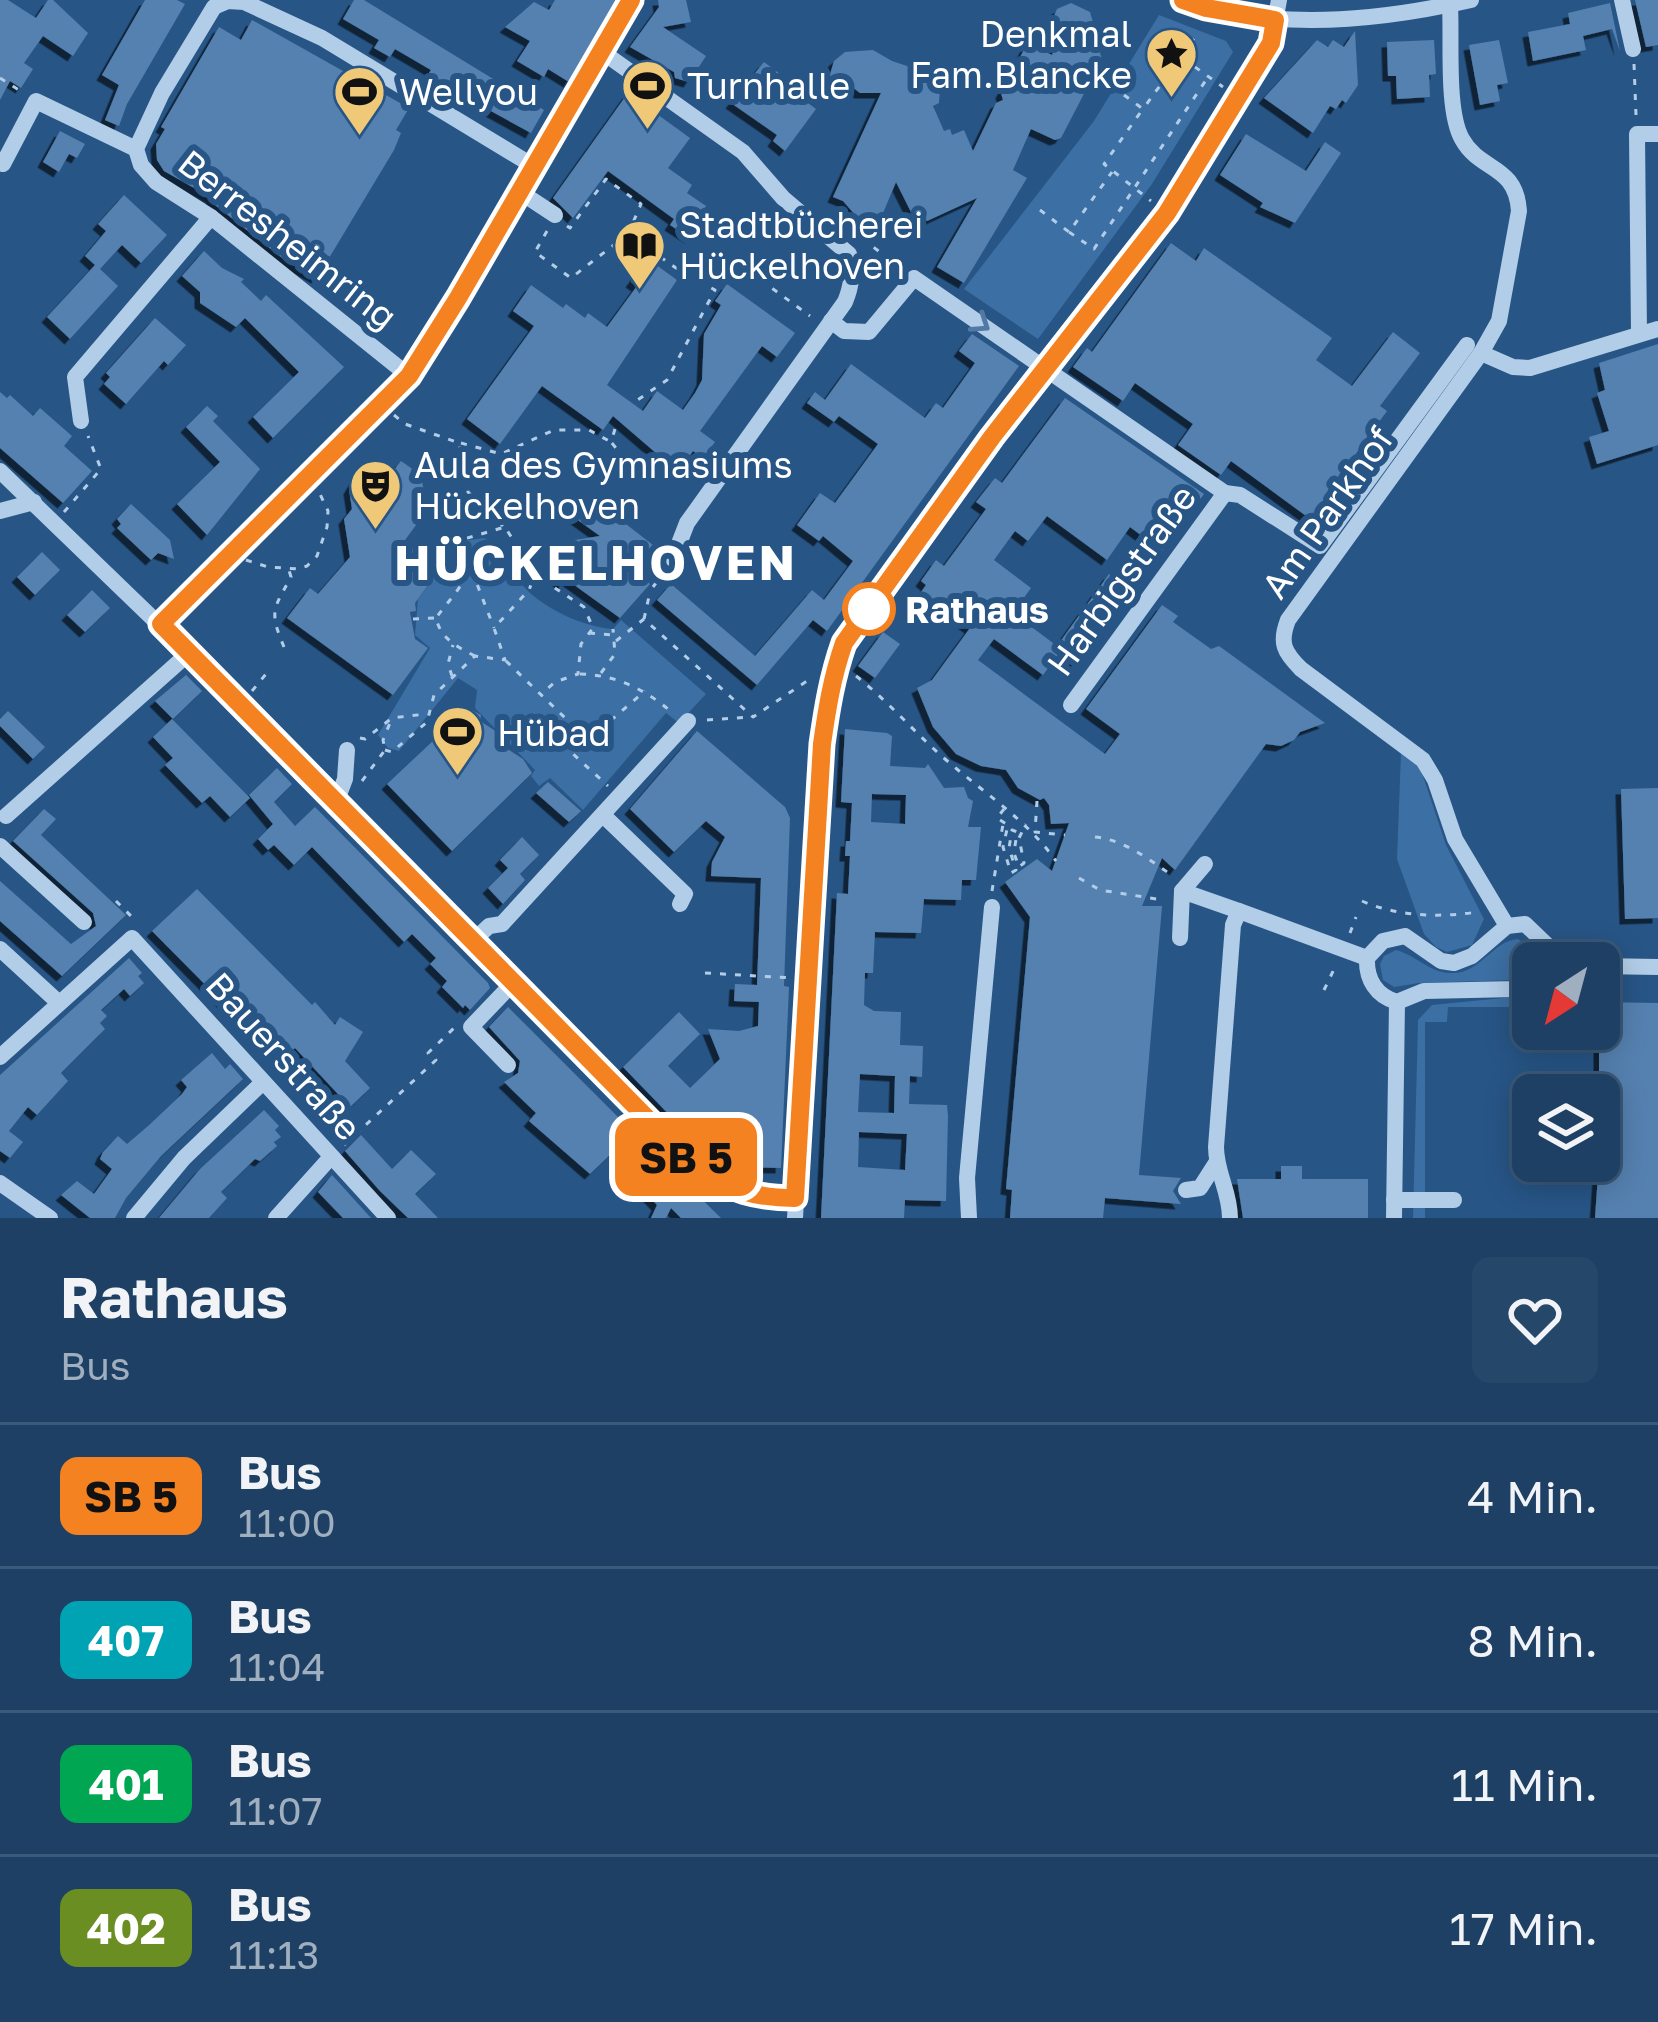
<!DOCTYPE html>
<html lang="de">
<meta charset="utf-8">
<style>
body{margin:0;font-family:"Golos Text",sans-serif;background:#25476a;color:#f1f3f6;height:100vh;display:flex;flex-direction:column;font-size:45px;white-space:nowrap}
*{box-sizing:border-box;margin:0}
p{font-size:39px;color:#a0afbf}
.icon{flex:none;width:66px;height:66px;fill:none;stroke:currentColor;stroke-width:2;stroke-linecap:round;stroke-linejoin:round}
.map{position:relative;height:1218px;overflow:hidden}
.details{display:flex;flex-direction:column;background:#1d4064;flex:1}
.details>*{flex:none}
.badge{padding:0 24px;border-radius:18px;font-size:42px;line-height:78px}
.needle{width:78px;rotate:216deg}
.fabs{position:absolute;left:1512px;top:942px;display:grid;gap:24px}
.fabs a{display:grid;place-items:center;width:108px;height:108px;border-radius:18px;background:#1d4064;box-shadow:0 6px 30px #0003,0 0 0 3px #3b5978;font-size:60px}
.map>.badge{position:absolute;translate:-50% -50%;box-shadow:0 0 0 6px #fff}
.round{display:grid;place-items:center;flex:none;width:126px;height:126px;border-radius:18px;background:#25476a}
.summary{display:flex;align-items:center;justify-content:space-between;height:204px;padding:0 60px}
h1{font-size:57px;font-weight:700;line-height:90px}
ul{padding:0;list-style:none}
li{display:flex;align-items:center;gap:36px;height:144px;padding:0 60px;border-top:3px solid #3b5978}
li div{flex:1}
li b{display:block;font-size:45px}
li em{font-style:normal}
li .badge{min-width:132px;font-weight:700;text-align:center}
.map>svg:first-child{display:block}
.green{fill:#3c6fa3}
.building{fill:#5481b0;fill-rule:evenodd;filter:url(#shadow)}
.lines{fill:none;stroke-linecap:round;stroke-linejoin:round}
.path{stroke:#b2cde8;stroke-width:3;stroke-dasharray:6 9;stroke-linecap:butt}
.minor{stroke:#b2cde8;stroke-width:16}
.oneway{stroke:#5179a3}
.line-casing{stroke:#fff;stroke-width:27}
.line{stroke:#f58220;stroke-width:18}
.stop-dot{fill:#fff;stroke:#f58220;stroke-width:6}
.labels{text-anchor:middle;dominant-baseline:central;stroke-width:12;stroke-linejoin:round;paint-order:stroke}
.poi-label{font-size:36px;fill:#fff;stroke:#275586;text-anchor:start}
.street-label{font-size:36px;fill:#fff;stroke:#275586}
.stop-label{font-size:36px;font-weight:bold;fill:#fff;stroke:#275586;text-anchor:start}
.district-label{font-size:48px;font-weight:bold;letter-spacing:3px;fill:#fff;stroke:#275586}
</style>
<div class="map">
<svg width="1658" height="1218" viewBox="0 0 1658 1218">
<defs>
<filter id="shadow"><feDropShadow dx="-5.5" dy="5.5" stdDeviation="0" flood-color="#0009"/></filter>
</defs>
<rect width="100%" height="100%" fill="#275586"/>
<g class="green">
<polygon points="1159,15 1226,41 1233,52 1152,184 1038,339 964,289 1094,121"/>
<path d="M484 538C510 549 509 571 526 589 547 610 584 627 613 629L621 620 706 694 679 723 666 713 583 810 550 778 539 786 531 776 535 770 475 708 477 690 458 678 399 751 388 748 378 735 430 648 415 635 418 599 451 555 440 544Z"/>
<polygon points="1401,753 1420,767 1446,845 1484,919 1472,945 1447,952 1436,947 1424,934 1397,859"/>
<path d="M1518 939 1531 948 1529 968 1515 980 1419 983 1394 987 1383 980 1380 964 1384 956 1396 950C1416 955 1428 972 1450 973 1481 975 1491 941 1518 939Z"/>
<polygon points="1533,995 1533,1003 1526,1007 1448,1007 1447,1022 1425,1022 1425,1218 1413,1218 1418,1020 1432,1005"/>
</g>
<g class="building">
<polygon points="0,0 8,0 36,18 48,0 53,0 88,33 73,56 43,36 24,63 33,69 21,88 10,81 0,100"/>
<polygon points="145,0 177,0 185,4 127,104 119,126 105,120 119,85 102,75"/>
<polygon points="354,0 364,0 544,110 531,133 427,76 431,70 395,49 390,57 374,48 379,40 343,19"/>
<polygon points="555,0 616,0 569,82 548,69 544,77 517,61 530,41 505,27 534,2 549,10"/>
<polygon points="658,0 686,0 691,22 663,27 706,56 689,82 675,78 674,72 630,47 659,7"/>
<polygon points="1635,0 1658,0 1658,45 1646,47"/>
<polygon points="1071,3 1090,12 1094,26 1102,29 1106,40 1100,53 1102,59 1061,138 1055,140 1031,129 1013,170 1027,178 964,283 937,267 977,198 927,221 912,214 896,182 878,225 857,217 843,201 833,197 881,93 860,93 851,86 826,88 834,61 845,52 873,50 892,61 955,82 940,88 939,103 933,106 944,131 950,129 952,135 964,130 973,151 996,103 1003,100 1001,93 1027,44 1052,55 1063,29 1051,23 1057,9"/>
<polygon points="1610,3 1620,51 1612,29 1583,36 1586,50 1533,61 1528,32 1570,24 1568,13"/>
<polygon points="252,20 409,108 396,130 401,133 394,150 317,278 286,261 210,201 212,198 164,171 157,160 156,144 165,129 161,127 219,27 241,40"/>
<polygon points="1355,31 1358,85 1346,103 1342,100 1336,109 1330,106 1313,133 1264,98 1317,40 1328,47 1333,40 1344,47"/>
<polygon points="1434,40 1436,74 1429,75 1430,97 1397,99 1396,76 1388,76 1387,42"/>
<polygon points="1499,40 1508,83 1497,85 1500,101 1480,105 1469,45"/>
<polygon points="764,62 792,83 788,88 816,109 785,151 773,141 777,135 731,103"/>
<polygon points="628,93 690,138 668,168 692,185 687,193 706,206 690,238 670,225 674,219 608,171 573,218 553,198"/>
<polygon points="60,131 85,144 77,158 69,154 59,172 43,162"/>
<polygon points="1246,134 1306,171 1325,142 1341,153 1295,223 1260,207 1263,203 1220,175"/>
<polygon points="124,195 167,235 141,263 122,245 100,269 118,286 70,339 47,317 95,265 85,256 106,231 98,224"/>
<polygon points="1171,243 1196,261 1204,248 1332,338 1316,360 1352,386 1393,332 1420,353 1380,406 1387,411 1347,466 1357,474 1324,519 1313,521 1231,461 1221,475 1178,445 1193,424 1135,383 1123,401 1073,367 1087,348 1092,352"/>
<polygon points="204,251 222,268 244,279 241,282 261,301 266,295 344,367 273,438 253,417 299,372 245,318 236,327 200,303 200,292 182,276"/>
<polygon points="648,259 677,280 607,385 643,411 657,391 683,410 695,393 702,380 704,334 721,305 715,301 727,284 795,333 777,357 762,346 700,431 715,442 703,458 693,451 678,472 613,416 603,430 542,386 500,444 467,419 534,326 513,311 531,285 563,308 566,304 585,318 588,313 607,327 637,286 631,282"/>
<polygon points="155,318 186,345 168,365 164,361 126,404 104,384 110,377 106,373"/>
<polygon points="972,334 1019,366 827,631 813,620 757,685 657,600 671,584 755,656 812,590 824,600 853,561 823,536 819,541 797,525 820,493 835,503 878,444 839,416 834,422 807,403 815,392 825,400 851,364 925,418 936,403 943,408 975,363 959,351"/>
<polygon points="1658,344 1658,445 1597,464 1589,437 1609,431 1597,393 1605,390 1599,363"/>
<polygon points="0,392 7,398 10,395 33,416 40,408 72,436 64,446 92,471 63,503 0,448"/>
<polygon points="1065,398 1204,494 1162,551 1130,527 1107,560 1047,516 1028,541 1015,531 994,560 1031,588 1013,613 1057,646 1109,574 1132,591 1082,660 1079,658 1075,663 1060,652 1043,675 994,639 978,660 1105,754 1120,734 1086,709 1162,605 1178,616 1173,622 1211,649 1219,646 1325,723 1300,732 1294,740 1281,746 1266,744 1175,870 1162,858 1142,906 1162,906 1139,1175 1181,1178 1173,1191 1181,1204 1105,1198 1103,1218 1010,1218 1012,1190 1006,1189 1030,917 1005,882 1037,859 1052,871 1069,823 1051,824 1049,805 1044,798 1040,800 1018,788 1006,770 981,766 956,754 933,727 917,688 932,680 970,628 921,592 926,585 921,581 936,560 944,566 986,509 976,502 995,478 1002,483"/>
<polygon points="207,406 218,416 213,421 260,469 207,535 177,504 220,462 186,427"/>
<polygon points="401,461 421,475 427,510 397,551 436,545 450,555 415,603 416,611 410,612 415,639 428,648 393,695 287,618 310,588 318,594 350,557 344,519 352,509 349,489 357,475 365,464 374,462 391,474"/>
<polygon points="591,497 662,552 643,578 650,584 620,618 566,579 563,584 550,575 565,554 562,542 600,536 575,518"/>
<polygon points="131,504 170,540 174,559 158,553 151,560 117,528 121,524 117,519"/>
<polygon points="42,552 60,570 35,595 17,577"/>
<polygon points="92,590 110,608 85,632 67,615"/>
<polygon points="883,632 900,644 875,678 858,666"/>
<polygon points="186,675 202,691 173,719 155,701"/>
<polygon points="468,708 481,715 480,721 494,730 503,744 509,744 509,750 523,759 532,773 452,851 387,784"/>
<polygon points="8,711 45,747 33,759 0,726 0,719"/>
<polygon points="172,719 250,798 230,817 210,796 202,803 165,765 173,758 153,737"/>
<path d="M845 729 887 733 892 736 890 766 925 768 928 764 944 788 964 787 968 798 973 801 968 827H981L976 880H962L961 900 924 899 921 933 875 932 873 973H865L864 1005 874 1011 901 1012 900 1045 923 1046 922 1077 910 1076 909 1104 947 1105 948 1116 946 1201 905 1200 904 1218H821L837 893 848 894 850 856H845L846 841H850L852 803 841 802ZM872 794 906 795 905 824 871 822ZM860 1074 895 1076 894 1113 858 1112ZM859 1132 907 1134 905 1170 858 1167Z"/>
<polygon points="697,731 785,807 790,818 784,986 789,987 781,1168 733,1167 711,1158 623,1067 679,1012 700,1034 668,1066 690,1088 720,1059 708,1029 739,1031 758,1026 759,1002 734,1001 735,984 757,985 761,878 711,876 712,862 725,837 706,821 674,852 630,809"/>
<polygon points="277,768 292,784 274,802 295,826 315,807 488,983 490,988 470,1010 465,1005 463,1008 442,987 447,981 430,964 436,958 412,934 404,942 312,847 294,865 274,845 268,850 258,839 273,824 249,795"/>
<polygon points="548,782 581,811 569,822 536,793"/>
<polygon points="1658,788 1658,918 1625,919 1621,789"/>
<polygon points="44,809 56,819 41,835 126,915 62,976 0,921 0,881 71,944 96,926 93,913 13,841"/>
<polygon points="522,837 539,855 520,874 525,880 503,904 488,888 508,868 500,860"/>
<polygon points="197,889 312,1005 315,1002 335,1025 340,1017 363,1032 345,1061 370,1088 350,1107 295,1048 281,1061 152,931"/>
<polygon points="129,958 142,973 138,976 144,983 130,996 124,989 101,1010 107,1016 100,1023 105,1029 61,1073 68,1081 37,1115 28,1107 9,1131 23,1142 10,1158 0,1151 0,1075"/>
<polygon points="1599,1002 1658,1003 1658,1218 1595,1218 1599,1161"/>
<polygon points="508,1007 652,1151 721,1218 681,1218 671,1208 666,1218 651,1218 657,1205 632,1179 637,1174 614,1151 590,1174 529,1121 536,1113 504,1082 518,1073 520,1061 489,1027"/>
<polygon points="212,1053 225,1069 230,1064 243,1079 161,1156 126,1198 115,1218 90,1218 61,1195 77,1181 94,1194 112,1169 100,1159 103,1152 118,1136 127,1144 148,1126 182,1094 187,1087 181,1080"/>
<polygon points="264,1110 279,1126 275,1130 281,1137 274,1142 277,1146 260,1161 255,1159 221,1192 227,1198 209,1218 159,1218 200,1169"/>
<polygon points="361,1135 392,1169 411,1150 436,1174 415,1194 438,1218 408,1218 380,1191 345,1151"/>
<polygon points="1281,1166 1302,1166 1302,1179 1368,1179 1368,1218 1243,1218 1237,1179 1281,1179"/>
<polygon points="332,1175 371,1218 343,1218 318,1192"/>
</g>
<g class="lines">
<g class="path">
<polyline points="1182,56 1197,34"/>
<polyline points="1634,64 1636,115"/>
<polyline points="0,78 19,90"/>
<polyline points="1124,95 1143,109 1181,57 1223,87"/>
<polyline points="1140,113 1104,164 1151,201"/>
<polyline points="1040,210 1069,232 1112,172"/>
<polyline points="838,220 902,269"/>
<polyline points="567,226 570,228 606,179 641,204 628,234"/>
<polyline points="547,231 535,252 571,278 628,234 676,268 715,290 667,380 633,403"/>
<polyline points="1069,232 1094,249 1208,77"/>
<polyline points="736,262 810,316"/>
<polyline points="394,415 405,424 459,443 468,492 503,526"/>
<polyline points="615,429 611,442 626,460 630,473"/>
<polyline points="461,443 501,454 554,430 589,430 611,442"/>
<polyline points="64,512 101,469 88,436"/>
<polyline points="246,560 268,567 298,569 307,566 317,556 327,527 328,511 319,492"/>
<polyline points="472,571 494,628"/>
<polyline points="653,587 662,575"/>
<polyline points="413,619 434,618"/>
<polyline points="644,619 650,592"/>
<polyline points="589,633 614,635"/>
<polyline points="616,641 644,619 753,717 813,677"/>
<path d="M284 647C269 611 273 610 291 577L288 567"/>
<path d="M475 656C457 647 441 639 436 618 453 594 483 569 464 539L505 527 535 575 584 607 593 628 581 644 578 674 555 682 540 695"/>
<polyline points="506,661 588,740 573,754 608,786"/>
<polyline points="601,673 615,654 613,629"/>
<path d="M580 674C618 675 646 690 674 714"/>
<polyline points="452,676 448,664 453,645"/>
<path d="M856 676C888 701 914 732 945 759 984 793 1026 819 1056 861"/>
<polyline points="252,691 266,674 272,676"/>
<polyline points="707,720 751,717"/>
<polyline points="360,738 365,739 392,718 426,714"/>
<polyline points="588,740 645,691"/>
<polyline points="385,750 392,752 427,722 434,695 475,656 505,660 494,628 529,590 534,577"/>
<polyline points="362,781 385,750 383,740 392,718"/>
<polyline points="1037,801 1035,832 1065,835"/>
<polyline points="1004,809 997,818 1008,825 1003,847 1011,873 1016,870 1009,848 1012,830 1017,832 1014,853 1019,867 1024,863 1019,838 1026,824"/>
<path d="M1095 837C1125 840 1148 859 1173 876"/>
<polyline points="1079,878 1100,890 1163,900"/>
<polyline points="992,891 1003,824"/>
<polyline points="116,901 136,921"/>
<path d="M1362 901C1396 916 1439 918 1477 912"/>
<polyline points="1350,933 1356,917"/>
<polyline points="1565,944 1574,950 1590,950"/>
<polyline points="1575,951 1576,963"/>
<polyline points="705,973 793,978"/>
<polyline points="1324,990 1337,963"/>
<polyline points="344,1145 436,1060 428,1053 454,1028"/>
</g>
<g class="minor">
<path d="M1183 0C1273 32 1379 21 1471 0"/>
<polyline points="1622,0 1633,49"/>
<path d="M1450 5C1452 39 1446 111 1462 139 1480 172 1516 164 1519 211L1499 321 1481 353 1288 620C1279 643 1284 652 1301 669L1423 760 1435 780 1455 839 1507 926"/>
<path d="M601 51 743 152 783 198 849 254C853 272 852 285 845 302L687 523 673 559"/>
<polyline points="3,164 36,101 136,149"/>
<polyline points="520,192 555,215"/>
<polyline points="831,321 844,331 869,332 914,278 1225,493 1071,705"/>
<polyline points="1639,334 1637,134 1658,134"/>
<polyline points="1481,353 1513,367 1530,368 1658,329"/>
<polyline points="409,376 211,217 156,182 141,165 136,149 162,93 214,7 228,1 244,2 322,38 535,167"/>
<polyline points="81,421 75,377 211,217"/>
<path d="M0 471 260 722 698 1170C731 1190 756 1198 795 1198"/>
<polyline points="1225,493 1240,495 1320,546 1467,345"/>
<polyline points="0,511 34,502"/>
<polyline points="161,624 409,376 458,298 631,0"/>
<polyline points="337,800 345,779 347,750"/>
<polyline points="6,816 189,653"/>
<polyline points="604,816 685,894 680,904"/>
<polyline points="0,846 84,922"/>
<polyline points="1182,891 1205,864"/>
<polyline points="1180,938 1182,891 1239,911"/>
<polyline points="473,941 489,926 502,924 688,721"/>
<polyline points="0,949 58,1002"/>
<polyline points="1599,966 1658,967"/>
<path d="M1533 981 1516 989 1424 991 1397 1002C1376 996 1366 979 1367 958L1383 941 1405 936 1441 961 1454 963 1472 956 1507 926 1525 924 1549 947 1548 963"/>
<polyline points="0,1057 132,938 388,1218"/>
<polyline points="508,1065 471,1027 513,983"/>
<polyline points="0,1183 50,1218"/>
<polyline points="1186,1190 1200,1188 1216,1163"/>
<polyline points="1394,1200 1454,1200"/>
<polyline points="134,1218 184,1158 263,1082"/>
<polyline points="276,1218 330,1158"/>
<polyline points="795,1218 822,744 827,701 844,643 992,437 1167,213 1271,43 1279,0"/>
<polyline points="969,1218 967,1178 992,907"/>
<path d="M1230 1218C1230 1191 1216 1173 1216 1147L1233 925 1239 911 1367 958"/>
<polyline points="1394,1218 1397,1002"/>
</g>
</g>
<defs><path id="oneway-chevron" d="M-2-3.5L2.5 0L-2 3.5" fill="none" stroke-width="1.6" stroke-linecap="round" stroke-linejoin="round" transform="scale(3)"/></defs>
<use class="oneway" href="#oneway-chevron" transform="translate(981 324) rotate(34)"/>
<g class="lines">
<defs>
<path id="line" d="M631 0 458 298 409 376 161 624 698 1170C731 1190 756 1198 795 1198L822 744C827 709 832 677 844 643L992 437 1167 213 1271 43 1275 20 1206 8 1183 0"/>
</defs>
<use href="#line" class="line-casing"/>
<use href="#line" class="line"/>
</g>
<defs>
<symbol id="sight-pin" viewBox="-11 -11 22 30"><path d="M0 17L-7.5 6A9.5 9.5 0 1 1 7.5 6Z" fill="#f0c978" stroke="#275586"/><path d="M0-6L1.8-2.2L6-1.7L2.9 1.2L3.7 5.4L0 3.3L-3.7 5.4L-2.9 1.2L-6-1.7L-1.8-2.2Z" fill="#111"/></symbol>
<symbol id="stadium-pin" viewBox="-11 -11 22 30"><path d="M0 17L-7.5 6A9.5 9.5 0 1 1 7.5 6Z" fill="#f0c978" stroke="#275586"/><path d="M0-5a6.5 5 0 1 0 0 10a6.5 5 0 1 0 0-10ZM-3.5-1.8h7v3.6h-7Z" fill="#111"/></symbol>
<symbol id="library-pin" viewBox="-11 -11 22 30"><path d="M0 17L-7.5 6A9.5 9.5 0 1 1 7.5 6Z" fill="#f0c978" stroke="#275586"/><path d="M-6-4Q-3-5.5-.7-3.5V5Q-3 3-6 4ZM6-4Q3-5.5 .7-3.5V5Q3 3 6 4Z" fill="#111"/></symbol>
<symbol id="theatre-pin" viewBox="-11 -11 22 30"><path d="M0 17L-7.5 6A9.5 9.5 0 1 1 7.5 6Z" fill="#f0c978" stroke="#275586"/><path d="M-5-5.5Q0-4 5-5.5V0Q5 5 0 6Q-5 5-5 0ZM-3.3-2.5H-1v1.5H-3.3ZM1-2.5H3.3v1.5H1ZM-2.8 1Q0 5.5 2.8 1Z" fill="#111"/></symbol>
</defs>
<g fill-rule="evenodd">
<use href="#sight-pin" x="1142" y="24" width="59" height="81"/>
<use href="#stadium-pin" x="618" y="56" width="59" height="81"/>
<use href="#stadium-pin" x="330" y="62" width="59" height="81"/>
<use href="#library-pin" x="610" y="216" width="59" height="81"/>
<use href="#theatre-pin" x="346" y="456" width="59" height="81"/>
<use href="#stadium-pin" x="428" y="702" width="59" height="81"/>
</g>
<circle class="stop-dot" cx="869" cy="609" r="24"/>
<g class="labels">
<g class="poi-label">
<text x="1132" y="33" text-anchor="end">Denkmal<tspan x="1132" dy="41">Fam.Blancke</tspan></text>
<text x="687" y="85">Turnhalle</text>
<text x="399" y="91">Wellyou</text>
<text x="679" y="224">Stadtbücherei<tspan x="679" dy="41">Hückelhoven</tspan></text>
<text x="414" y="464">Aula des Gymnasiums<tspan x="414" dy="41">Hückelhoven</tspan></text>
<text x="497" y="732">Hübad</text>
</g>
<g class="street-label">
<text transform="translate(288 239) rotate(38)">Berresheimring</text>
<text transform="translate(1327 512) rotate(-55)">Am Parkhof</text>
<text transform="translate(1121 580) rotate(-54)">Harbigstraße</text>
<text transform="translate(284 1056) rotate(48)">Bauerstraße</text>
</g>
<g class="stop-label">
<text x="905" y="609">Rathaus</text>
</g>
<g class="district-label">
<text x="596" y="562">HÜCKELHOVEN</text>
</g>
</g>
</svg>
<div class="fabs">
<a><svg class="needle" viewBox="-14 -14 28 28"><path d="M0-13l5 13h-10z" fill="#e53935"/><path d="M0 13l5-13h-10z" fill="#a0afbf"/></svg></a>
<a><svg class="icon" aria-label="layers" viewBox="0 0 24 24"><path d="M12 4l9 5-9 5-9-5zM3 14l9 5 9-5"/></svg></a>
</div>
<b class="badge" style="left:686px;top:1157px;background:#f58220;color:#111">SB 5</b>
</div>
<section class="details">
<div class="summary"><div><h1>Rathaus</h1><p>Bus</p></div><a class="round"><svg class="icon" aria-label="heart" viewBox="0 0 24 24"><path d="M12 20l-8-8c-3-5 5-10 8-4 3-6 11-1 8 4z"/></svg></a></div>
<ul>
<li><span class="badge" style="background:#f58220;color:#111">SB 5</span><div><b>Bus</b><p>11:00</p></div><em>4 Min.</em></li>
<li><span class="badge" style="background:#00a3b4;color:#fff">407</span><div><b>Bus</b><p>11:04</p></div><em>8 Min.</em></li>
<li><span class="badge" style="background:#00a651;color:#fff">401</span><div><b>Bus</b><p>11:07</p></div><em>11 Min.</em></li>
<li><span class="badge" style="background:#6b8e23;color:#fff">402</span><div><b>Bus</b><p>11:13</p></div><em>17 Min.</em></li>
</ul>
</section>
